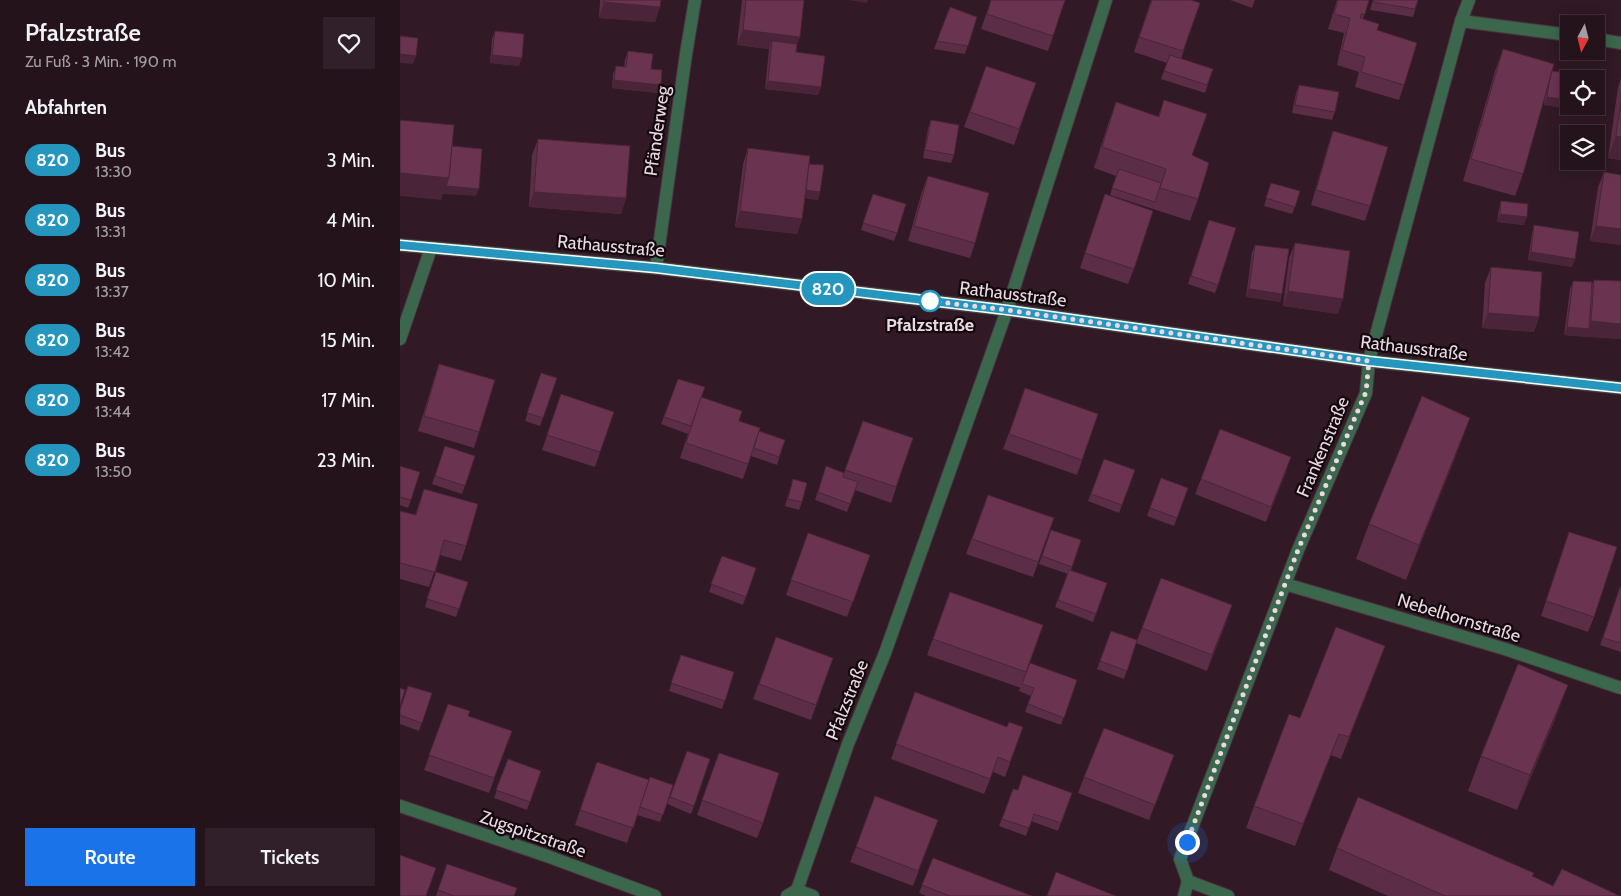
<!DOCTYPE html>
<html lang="de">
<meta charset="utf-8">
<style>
body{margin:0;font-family:Cabin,sans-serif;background:#312029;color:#f1f3f6;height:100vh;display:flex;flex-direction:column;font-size:19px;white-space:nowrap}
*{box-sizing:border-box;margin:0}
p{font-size:16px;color:#a39ea3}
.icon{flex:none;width:28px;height:28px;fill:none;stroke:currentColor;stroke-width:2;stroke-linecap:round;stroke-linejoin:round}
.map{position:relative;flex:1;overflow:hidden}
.details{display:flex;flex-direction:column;background:#25131c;width:400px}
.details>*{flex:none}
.badge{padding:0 10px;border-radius:16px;font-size:18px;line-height:32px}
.needle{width:32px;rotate:187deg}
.fabs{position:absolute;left:1160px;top:15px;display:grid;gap:10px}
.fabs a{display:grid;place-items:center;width:45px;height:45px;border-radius:0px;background:#25131c;box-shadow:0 2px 12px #0003,0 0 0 1px #42323b;font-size:25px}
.you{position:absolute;width:25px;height:25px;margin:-12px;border:4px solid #fff;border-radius:50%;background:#1a73e8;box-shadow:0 0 0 8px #1a73e833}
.map>.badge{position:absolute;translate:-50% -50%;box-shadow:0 0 0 2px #fff}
h2{padding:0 25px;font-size:19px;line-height:45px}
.round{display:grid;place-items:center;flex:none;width:52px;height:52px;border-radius:0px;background:#312029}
.overview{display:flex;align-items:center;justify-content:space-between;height:85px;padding:0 25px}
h1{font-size:24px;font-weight:600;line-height:38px}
.button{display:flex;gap:10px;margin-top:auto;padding:10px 25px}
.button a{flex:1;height:58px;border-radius:0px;background:#1a73e8;color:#fff;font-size:20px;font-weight:600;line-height:58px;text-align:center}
.button a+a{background:#312029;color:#f1f3f6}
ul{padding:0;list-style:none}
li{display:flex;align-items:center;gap:15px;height:60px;padding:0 25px}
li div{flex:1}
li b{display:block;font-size:19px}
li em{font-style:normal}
li .badge{min-width:55px;font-weight:700;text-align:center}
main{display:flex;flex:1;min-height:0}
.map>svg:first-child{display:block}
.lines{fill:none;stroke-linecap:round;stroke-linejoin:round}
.minor-casing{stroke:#4b343f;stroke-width:14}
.minor{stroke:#3b674c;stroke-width:12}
.wall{fill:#5b2d46}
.shaded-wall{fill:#4a2439}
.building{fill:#6a3451;stroke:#4a2439}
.line-casing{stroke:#fff;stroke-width:11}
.line{stroke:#2596be;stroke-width:8}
.walk{stroke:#ebd9e1;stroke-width:5;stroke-dasharray:0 9}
.stop-dot{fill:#fff;stroke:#2596be;stroke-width:2.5}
.labels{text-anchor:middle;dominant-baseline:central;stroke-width:4.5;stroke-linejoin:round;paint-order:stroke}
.street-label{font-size:18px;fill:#ebd9e1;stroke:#12080d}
.stop-label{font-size:18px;font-weight:bold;fill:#ebd9e1;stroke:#12080d}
</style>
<main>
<section class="details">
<div class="overview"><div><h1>Pfalzstraße</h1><p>Zu Fuß · 3 Min. · 190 m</p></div><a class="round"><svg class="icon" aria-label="heart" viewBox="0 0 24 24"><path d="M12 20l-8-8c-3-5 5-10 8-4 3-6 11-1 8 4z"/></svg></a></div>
<h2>Abfahrten</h2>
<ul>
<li><span class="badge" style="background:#2596be;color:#fff">820</span><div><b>Bus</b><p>13:30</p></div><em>3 Min.</em></li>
<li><span class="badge" style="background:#2596be;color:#fff">820</span><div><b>Bus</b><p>13:31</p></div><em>4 Min.</em></li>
<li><span class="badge" style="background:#2596be;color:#fff">820</span><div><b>Bus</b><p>13:37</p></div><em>10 Min.</em></li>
<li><span class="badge" style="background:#2596be;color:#fff">820</span><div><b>Bus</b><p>13:42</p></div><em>15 Min.</em></li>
<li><span class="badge" style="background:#2596be;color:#fff">820</span><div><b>Bus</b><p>13:44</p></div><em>17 Min.</em></li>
<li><span class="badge" style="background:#2596be;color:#fff">820</span><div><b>Bus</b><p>13:50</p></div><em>23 Min.</em></li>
</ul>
<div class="button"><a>Route</a><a>Tickets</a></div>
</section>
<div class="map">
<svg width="1221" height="896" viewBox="0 0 1221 896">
<rect width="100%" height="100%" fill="#311925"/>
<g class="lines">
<defs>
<g id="minor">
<polyline points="1061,21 1169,35"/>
<polyline points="1196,39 1221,43"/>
<polyline points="0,245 256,268 607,310 969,361 1221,388"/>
<polyline points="256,268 286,54 295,0"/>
<polyline points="0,339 31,248"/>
<polyline points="885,584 1105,649 1221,688"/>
<polyline points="0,806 147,856 255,896"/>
<polyline points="788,881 828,896"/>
<polyline points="397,890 413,896"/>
<polyline points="387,896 397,890 448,744 485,653 607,310 706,0"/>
<polyline points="784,896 788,881 780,859 898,550 966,393 969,361 1061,21 1069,0"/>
</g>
</defs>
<use href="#minor" class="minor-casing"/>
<use href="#minor" class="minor"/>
</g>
<g class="wall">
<polygon points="200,0 261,0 255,22 199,18"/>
<polygon points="342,0 404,0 400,37 397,44 396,52 421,87 418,95 365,89 369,49 337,45"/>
<polygon points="591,0 653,36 648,51 581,29"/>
<polygon points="751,0 800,3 781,59 813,69 805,93 761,79 767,63 734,52"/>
<polygon points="830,0 855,0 852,8"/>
<polygon points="937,0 969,0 963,19 977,30 1004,85 999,100 955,87 959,72 937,65 944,33 928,29"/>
<polygon points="973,0 1018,0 1013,17 970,10"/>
<polygon points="550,7 577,17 565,54 534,49"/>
<polygon points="95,31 119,66 90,63 92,39"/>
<polygon points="1103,49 1152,71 1200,78 1196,105 1196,79 1169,106 1196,106 1194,112 1144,105 1145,95 1123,174 1115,196 1063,181 1095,71"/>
<polygon points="228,51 251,69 258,93 212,88 213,74 216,66 224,67 225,59"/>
<polygon points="586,66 636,83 614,145 564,127"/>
<polygon points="1221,78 1221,160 1208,158 1218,87"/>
<polygon points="899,85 935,112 932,120 892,113 896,93"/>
<polygon points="764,100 792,155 798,199 790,221 710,195 716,176 694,168 708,124 716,102 758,117"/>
<polygon points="531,120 554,155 551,163 523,158 528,128"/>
<polygon points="933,131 970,206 965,221 911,205 928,146"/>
<polygon points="138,139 226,198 221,214 129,207 132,155"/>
<polygon points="348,148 409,164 420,192 418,200 405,198 402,219 397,234 335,227 343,164"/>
<polygon points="1204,172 1221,175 1221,245 1190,241 1198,187"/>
<polygon points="528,176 575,243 570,258 508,241 522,191"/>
<polygon points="871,183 895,207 892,214 864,206"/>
<polygon points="705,194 734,269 728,284 680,268"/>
<polygon points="470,201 497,233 494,241 461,230"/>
<polygon points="1101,201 1124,225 1097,222 1099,209"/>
<polygon points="1134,225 1175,259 1172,267 1128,260 1132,233"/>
<polygon points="806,228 818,285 815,293 788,284"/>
<polygon points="895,243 938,314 883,306 889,258"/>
<polygon points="855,245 882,294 880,302 846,297 852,252"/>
<polygon points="1091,267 1139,317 1134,332 1082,328 1085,283"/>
<polygon points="1194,280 1221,281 1221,339 1164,335 1170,289 1173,281 1191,287"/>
<polygon points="39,364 79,432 74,448 18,431 34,379"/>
<polygon points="141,373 157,378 140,426 125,421"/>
<polygon points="278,379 302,397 339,421 359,431 385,440 377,465 351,456 343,479 280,458 288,434 261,424"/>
<polygon points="625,388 698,414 677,475 603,449"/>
<polygon points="161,394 214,412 195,467 142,450"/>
<polygon points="463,421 513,438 491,503 455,490 447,512 415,500 426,466 444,473"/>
<polygon points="45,446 75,456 62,494 32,484"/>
<polygon points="1057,453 1006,580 956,559 969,524"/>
<polygon points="704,459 735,470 719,513 688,501"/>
<polygon points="0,466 11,500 8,508 0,505"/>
<polygon points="886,472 866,522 795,494 801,479"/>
<polygon points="761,478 788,488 774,526 747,516"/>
<polygon points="393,479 402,502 399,510 385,506"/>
<polygon points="24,489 66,546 61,561 40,555 29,587 0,579 0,511 15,515"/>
<polygon points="588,495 654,518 633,577 566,554"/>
<polygon points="651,530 681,540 671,570 707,583 693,622 655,607 668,574 639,564"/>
<polygon points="1169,532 1194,617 1188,632 1141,616"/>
<polygon points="408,533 470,555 447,617 386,595"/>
<polygon points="322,556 356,568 343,605 309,592"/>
<polygon points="36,572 68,582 56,617 25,607"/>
<polygon points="1220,587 1221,587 1221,652 1200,645"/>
<polygon points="550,592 643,625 621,688 527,655"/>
<polygon points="832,605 807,671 736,643 724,679 697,669 711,631 737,640 742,628"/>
<polygon points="376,637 433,658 411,720 353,699"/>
<polygon points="985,646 941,759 931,755 895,846 846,828 854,806 900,718"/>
<polygon points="281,655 334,672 322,709 269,691"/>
<polygon points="630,663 677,680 661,725 625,712 631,696 619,691"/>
<polygon points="515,692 607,727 623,727 605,777 593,772 584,794 491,759"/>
<polygon points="32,693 19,731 0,724 0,709"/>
<polygon points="48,704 68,716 112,731 89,793 24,770"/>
<polygon points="1155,720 1117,810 1068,791 1081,756"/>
<polygon points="287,751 294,806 291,814 267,804"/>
<polygon points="319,753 363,823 357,838 297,815"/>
<polygon points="774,755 749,820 678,793 684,777"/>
<polygon points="108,759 141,771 127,810 94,798"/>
<polygon points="191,777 249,780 273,785 260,822 237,815 227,843 175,825"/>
<polygon points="613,789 618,790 672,793 658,831 631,821 626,836 599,826"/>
<polygon points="538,820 513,886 450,862 456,847"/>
<polygon points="937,848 1132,876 1153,886 1220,896 988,896 929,870"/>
<polygon points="533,858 632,896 526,896 519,893"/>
<polygon points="47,864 114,896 36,896"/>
</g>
<g class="shaded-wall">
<polygon points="449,0 468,0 467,3"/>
<polygon points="204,2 260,7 255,22 199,18"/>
<polygon points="343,30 400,37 394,52 372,41 369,49 337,45"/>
<polygon points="0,54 16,56 13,64 0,63"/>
<polygon points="92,55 122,58 119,66 90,63"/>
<polygon points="214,80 261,85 258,93 212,88"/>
<polygon points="368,81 421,87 418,95 365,89"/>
<polygon points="1147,97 1169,100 1169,106 1196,106 1194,112 1144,105"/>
<polygon points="1216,136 1221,137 1221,160 1208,158"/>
<polygon points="0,173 49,178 79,189 76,196 43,194 41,200 0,196"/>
<polygon points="404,190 420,192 418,200 401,198"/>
<polygon points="134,192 226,198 221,214 129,207"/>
<polygon points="340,211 402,219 397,234 335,227"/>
<polygon points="1100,214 1127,217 1124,225 1097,222"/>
<polygon points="1196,226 1221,229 1221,245 1190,241"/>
<polygon points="1131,252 1175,259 1172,267 1128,260"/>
<polygon points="849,289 882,294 880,302 846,297"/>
<polygon points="888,291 943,299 938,314 883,306"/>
<polygon points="1088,313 1139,317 1134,332 1082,328"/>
<polygon points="1191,321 1221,324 1221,339 1186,337"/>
<polygon points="1167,327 1189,329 1186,337 1164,335"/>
<polygon points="1070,418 1057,453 1006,580 1019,545"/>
<polygon points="891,457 886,472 866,522 871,507"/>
<polygon points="832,605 827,621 807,671 812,655"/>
<polygon points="985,646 977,668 941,759 949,737"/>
<polygon points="1168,685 1155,720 1117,810 1130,775"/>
<polygon points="939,734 931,755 895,846 903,824"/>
<polygon points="774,755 769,770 749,820 755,805"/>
</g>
<g class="building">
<polygon points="204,0 261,0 260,7 204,2"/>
<polygon points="346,0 404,0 400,37 343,30"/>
<polygon points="591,0 665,0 653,36 587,14"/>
<polygon points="752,0 791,0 800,3 783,51 739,37"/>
<polygon points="938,0 969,0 965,14 961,14 960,18 979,24 977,30 1017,43 1004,85 961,72 965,57 942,50 950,18 934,14"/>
<polygon points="974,0 1018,0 1015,9 973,2"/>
<polygon points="550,7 577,17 568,46 537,41"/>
<polygon points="95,31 124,34 122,58 92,55"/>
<polygon points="0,36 18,38 16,56 0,54"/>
<polygon points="372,41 397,44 396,52 425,56 421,87 368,81"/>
<polygon points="1103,49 1154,64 1123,174 1071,159"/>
<polygon points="228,51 253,54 251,69 262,70 261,85 214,80 216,66 226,67"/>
<polygon points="770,55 813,69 807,85 764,71"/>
<polygon points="586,66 636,83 619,129 570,112"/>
<polygon points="1152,71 1200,78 1196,104 1196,79 1169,79 1169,100 1147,97 1149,83"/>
<polygon points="899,85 939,92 935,112 895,105"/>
<polygon points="764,100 807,114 792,155 809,163 798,199 760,188 766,169 702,147 716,102 759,117"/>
<polygon points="1221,101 1221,137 1216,136"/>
<polygon points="0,120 54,125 49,178 0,173"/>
<polygon points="531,120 559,125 554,155 525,150"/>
<polygon points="933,131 988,147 970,206 916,190"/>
<polygon points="138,139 230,146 226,198 134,192"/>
<polygon points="52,146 82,149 79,189 46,186 49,178"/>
<polygon points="348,148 410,156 402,219 340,211"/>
<polygon points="409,164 424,165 420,192 406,190"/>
<polygon points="719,169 761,183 755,202 712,188"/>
<polygon points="1204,172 1221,175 1221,229 1196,226"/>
<polygon points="528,176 589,193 575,243 514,226"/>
<polygon points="871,183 900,191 895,207 866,198"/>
<polygon points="473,194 506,204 497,233 463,223"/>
<polygon points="705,194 753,211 734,269 685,253"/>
<polygon points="1101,201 1128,204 1127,217 1100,214"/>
<polygon points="809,220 836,228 818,285 791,276"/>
<polygon points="1134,225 1179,232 1175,259 1131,252"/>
<polygon points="895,243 950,251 943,299 888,291"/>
<polygon points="855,245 889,249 882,294 849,289"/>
<polygon points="1091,267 1142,272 1139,317 1088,313"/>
<polygon points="1194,280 1221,281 1221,324 1191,321"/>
<polygon points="1173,281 1192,282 1189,329 1167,327"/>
<polygon points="39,364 95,380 79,432 24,416"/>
<polygon points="141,373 157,378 143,418 127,413"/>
<polygon points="278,379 305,387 291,426 264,417"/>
<polygon points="625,388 698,414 682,460 609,434"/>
<polygon points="161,394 214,412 200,452 147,435"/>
<polygon points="1022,396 1070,418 1019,545 969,524"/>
<polygon points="301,397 342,411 339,421 360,428 348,464 286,443"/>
<polygon points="463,421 513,438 496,487 445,470"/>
<polygon points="820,429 891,457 871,507 801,479"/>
<polygon points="359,431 385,440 379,457 354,448"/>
<polygon points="45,446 75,456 65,486 35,476"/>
<polygon points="704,459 735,470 722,505 691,494"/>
<polygon points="0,466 20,472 11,500 0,497"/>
<polygon points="426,466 444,473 443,477 458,482 450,504 418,492"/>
<polygon points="761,478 788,488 777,518 750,508"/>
<polygon points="393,479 407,483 402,502 388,499"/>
<polygon points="24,489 78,504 66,546 44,540 35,572 0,563 0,511 16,515"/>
<polygon points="588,495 654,518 638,562 572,539"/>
<polygon points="651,530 681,540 672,567 642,556"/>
<polygon points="1169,532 1217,547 1194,617 1146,601"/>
<polygon points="408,533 470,555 453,602 391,580"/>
<polygon points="322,556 356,568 346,597 311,584"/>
<polygon points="669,570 707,583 696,614 658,600"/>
<polygon points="36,572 68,582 59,609 27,599"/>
<polygon points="761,578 832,605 812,655 742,628"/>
<polygon points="1220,587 1221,587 1221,643 1203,638"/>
<polygon points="550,592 643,625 626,672 533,639"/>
<polygon points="936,627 985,646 949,737 939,734 903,824 854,806 889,714 900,718"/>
<polygon points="711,631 737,640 727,671 700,661"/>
<polygon points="376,637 433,658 416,705 359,684"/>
<polygon points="281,655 334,672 325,701 271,683"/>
<polygon points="630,663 677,680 664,718 628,704 634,688 622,684"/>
<polygon points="1118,664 1168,685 1130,775 1081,756"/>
<polygon points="8,686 32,693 22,723 0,715 0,710"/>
<polygon points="0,688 5,690 0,706"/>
<polygon points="515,692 607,727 609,722 623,727 610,762 598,757 590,779 496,744"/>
<polygon points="48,704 70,711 68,716 112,731 94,778 29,755"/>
<polygon points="704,728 774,755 755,805 684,777"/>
<polygon points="287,751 310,759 294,806 270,797"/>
<polygon points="319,753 379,773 363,823 302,800"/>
<polygon points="108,759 141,771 130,802 96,790"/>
<polygon points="197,762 249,780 233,828 180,810"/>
<polygon points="623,775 672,793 661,823 634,814 629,828 602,819 613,789 618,790"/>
<polygon points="250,777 273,785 263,815 240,807"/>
<polygon points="475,796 538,820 518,871 456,847"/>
<polygon points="958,797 1134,873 1132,876 1153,886 1162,869 1220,896 1045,896 937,848"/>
<polygon points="0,855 36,868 26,896 0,896"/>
<polygon points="533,858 632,896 550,896 522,885"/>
<polygon points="47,864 117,888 114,896 54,896 38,890"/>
<polygon points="656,872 716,896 647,896"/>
</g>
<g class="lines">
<defs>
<polyline id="line" points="0,245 256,268 607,310 969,361 1221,388"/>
</defs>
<use href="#line" class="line-casing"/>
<use href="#line" class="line"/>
<polyline class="walk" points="530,301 607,310 969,361 966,392 898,550 787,842"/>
</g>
<circle class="stop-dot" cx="530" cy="301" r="10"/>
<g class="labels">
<g class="street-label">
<text transform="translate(257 131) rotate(-82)">Pfänderweg</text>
<text transform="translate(211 246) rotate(5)">Rathausstraße</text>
<text transform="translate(613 294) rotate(7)">Rathausstraße</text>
<text transform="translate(1014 348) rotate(7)">Rathausstraße</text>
<text transform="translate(923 447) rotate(-67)">Frankenstraße</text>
<text transform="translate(1059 618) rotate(17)">Nebelhornstraße</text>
<text transform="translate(447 700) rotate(-68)">Pfalzstraße</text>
<text transform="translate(133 834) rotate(19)">Zugspitzstraße</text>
</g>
<g class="stop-label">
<text x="530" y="325">Pfalzstraße</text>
</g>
</g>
</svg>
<div class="fabs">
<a><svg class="needle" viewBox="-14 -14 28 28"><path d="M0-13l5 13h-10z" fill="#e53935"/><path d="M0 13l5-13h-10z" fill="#a39ea3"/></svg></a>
<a><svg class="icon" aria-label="locate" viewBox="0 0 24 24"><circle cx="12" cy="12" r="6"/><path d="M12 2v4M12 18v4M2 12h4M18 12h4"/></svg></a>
<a><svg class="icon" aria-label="layers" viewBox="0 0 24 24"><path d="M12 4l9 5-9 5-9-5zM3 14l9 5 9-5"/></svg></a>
</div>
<div class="you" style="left:787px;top:842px"></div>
<b class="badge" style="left:428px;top:289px;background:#2596be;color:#fff">820</b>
</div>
</main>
